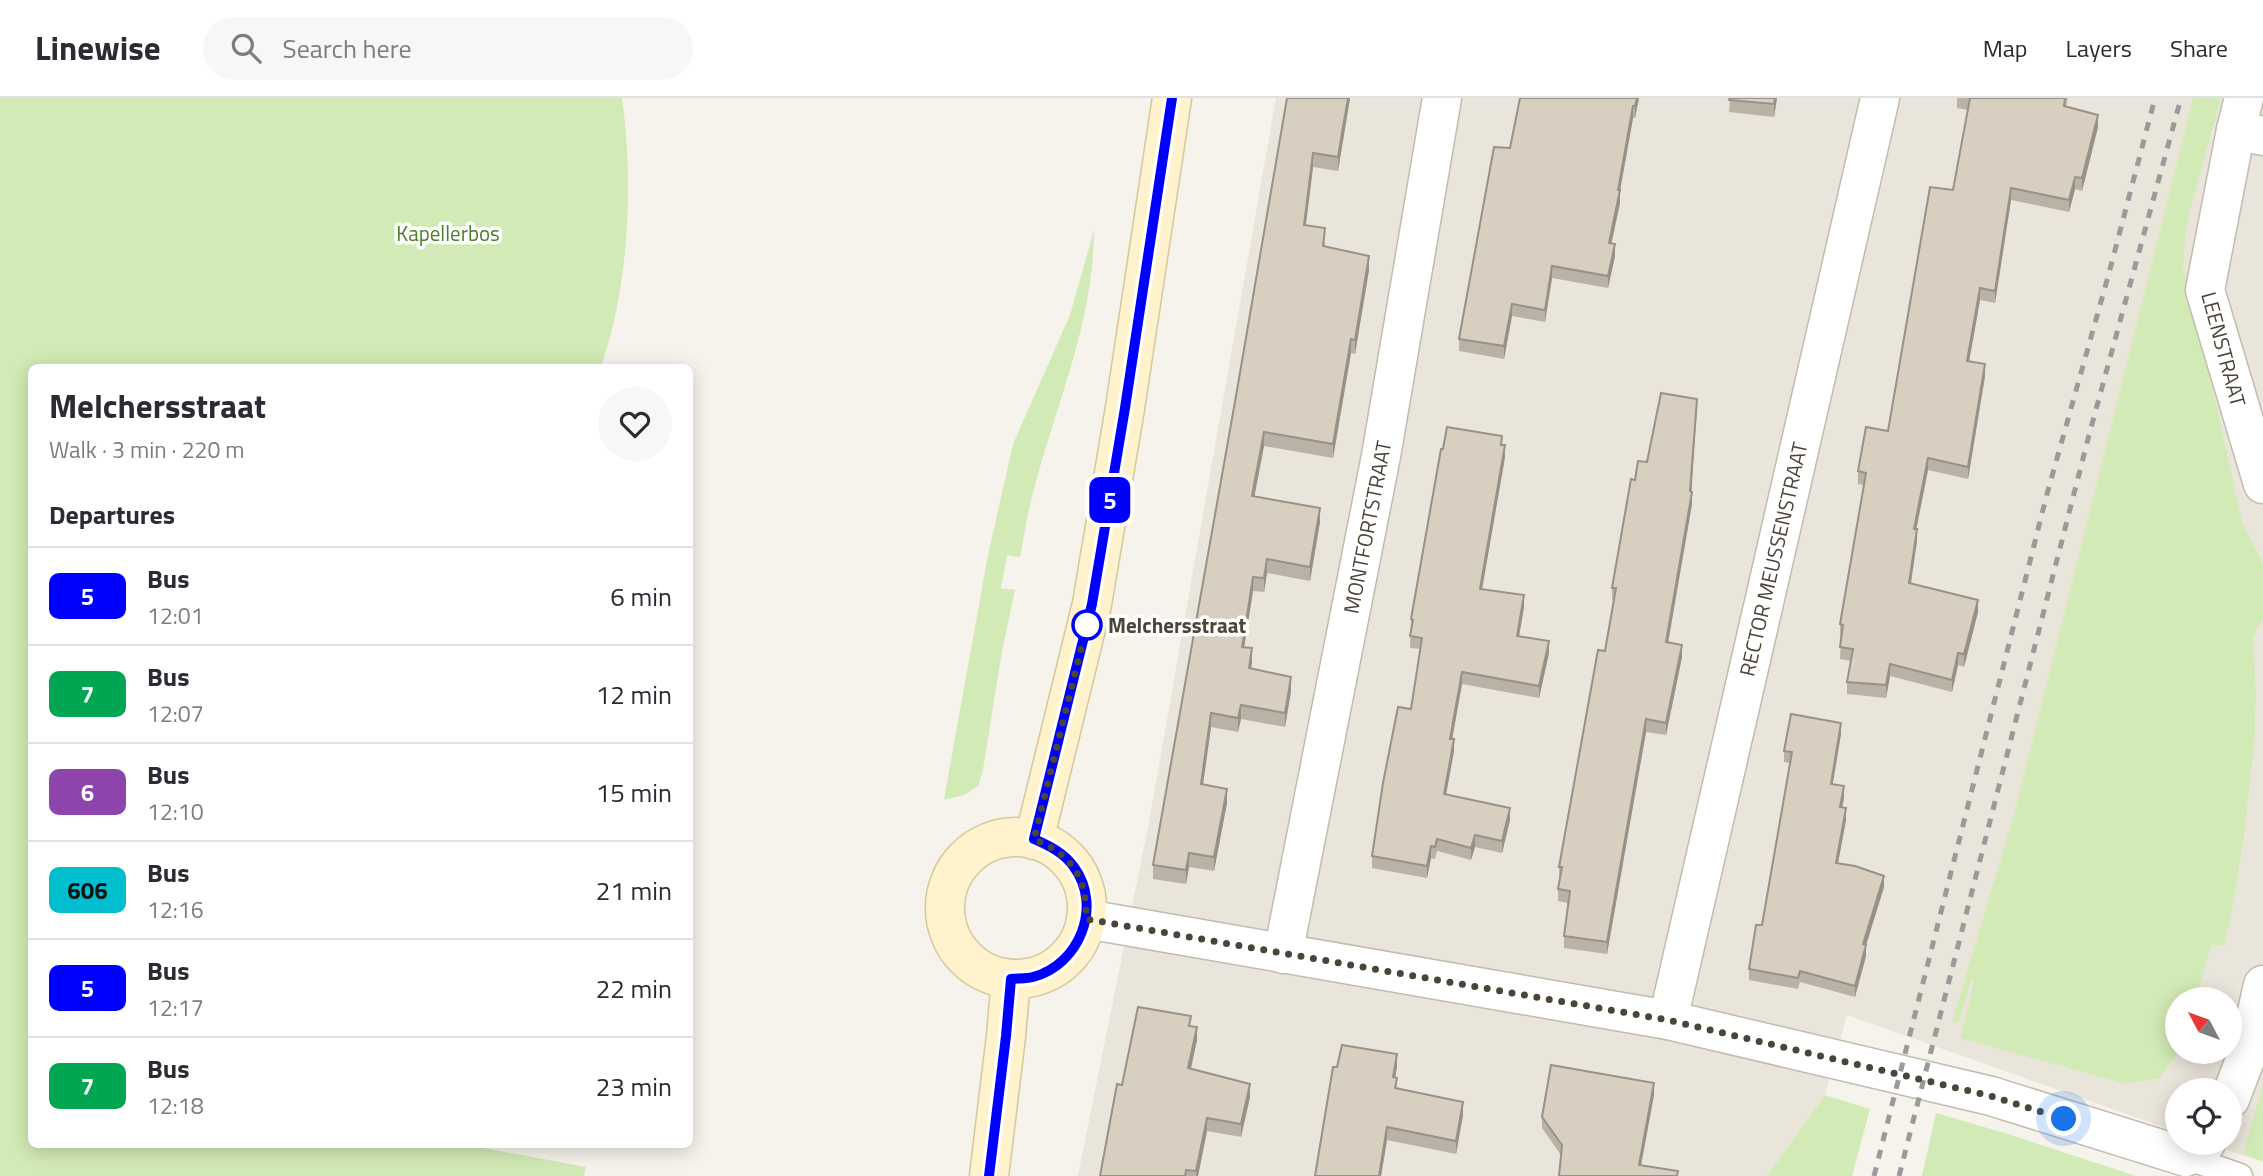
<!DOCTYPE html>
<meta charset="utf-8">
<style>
body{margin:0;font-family:"Titillium Web",sans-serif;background:#f7f7f7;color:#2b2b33;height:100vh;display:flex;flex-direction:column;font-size:26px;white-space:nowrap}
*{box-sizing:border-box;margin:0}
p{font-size:23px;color:#7c7c81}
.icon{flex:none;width:38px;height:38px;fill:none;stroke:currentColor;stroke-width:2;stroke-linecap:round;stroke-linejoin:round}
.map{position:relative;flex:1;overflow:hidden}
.drawer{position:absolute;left:28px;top:266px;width:665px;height:784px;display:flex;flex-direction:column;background:#fff;border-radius:10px;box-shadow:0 4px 18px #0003}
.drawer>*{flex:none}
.badge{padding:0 14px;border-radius:10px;font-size:24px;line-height:46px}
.needle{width:46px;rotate:311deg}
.buttons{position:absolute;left:2165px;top:889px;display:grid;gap:14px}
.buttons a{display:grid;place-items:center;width:77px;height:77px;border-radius:50%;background:#fff;box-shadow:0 4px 18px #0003;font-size:35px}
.you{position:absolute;width:35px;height:35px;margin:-18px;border:5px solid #fff;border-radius:50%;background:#1a73e8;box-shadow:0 0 0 10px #1a73e833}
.map>.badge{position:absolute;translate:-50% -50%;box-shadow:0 0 0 4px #fff}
h2{padding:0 21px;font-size:26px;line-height:63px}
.round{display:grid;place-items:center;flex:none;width:74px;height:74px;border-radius:37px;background:#f7f7f7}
.summary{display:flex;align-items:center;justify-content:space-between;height:119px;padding:0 21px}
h1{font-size:33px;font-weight:700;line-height:52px}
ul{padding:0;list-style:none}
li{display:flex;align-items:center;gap:21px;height:98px;padding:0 21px;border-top:2px solid #e1e1e2}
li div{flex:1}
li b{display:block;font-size:26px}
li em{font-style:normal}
li .badge{min-width:77px;font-weight:700;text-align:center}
header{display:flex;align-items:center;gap:42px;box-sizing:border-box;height:98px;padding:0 35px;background:#fff;border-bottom:2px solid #e1e1e2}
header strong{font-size:33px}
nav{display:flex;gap:38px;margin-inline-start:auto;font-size:24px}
.search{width:490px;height:63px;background:#f7f7f7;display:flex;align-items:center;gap:18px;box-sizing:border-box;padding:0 24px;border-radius:38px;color:#7c7c81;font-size:26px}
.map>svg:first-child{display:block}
.residential{fill:#eae5da;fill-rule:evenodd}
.green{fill:#d2eab5}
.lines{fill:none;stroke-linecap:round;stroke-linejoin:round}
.service-casing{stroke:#c2bbae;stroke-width:27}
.minor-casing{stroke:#c2bbae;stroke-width:41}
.secondary-casing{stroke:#d6c79b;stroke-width:41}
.service{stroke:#fff;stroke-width:24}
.minor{stroke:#fff;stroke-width:38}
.secondary{stroke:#fff3cd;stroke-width:38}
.rail{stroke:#9a9a9a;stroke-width:5;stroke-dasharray:9 9;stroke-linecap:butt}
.wall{fill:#bab2a6}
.shaded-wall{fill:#979187}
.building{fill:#d8cfc1;stroke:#979187;stroke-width:2}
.line-casing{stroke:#fff;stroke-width:16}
.line{stroke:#00f;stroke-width:10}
.walk{stroke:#4b4439;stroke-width:7;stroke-dasharray:0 12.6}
.stop-dot{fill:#fff;stroke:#00f;stroke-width:3.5}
.labels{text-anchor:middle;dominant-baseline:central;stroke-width:7;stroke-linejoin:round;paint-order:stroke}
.park-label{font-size:21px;fill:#4a7f2a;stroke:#fff}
.street-label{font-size:21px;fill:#4b4439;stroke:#fff}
.stop-label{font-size:21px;font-weight:bold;fill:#4b4439;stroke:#fff;text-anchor:start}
</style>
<header>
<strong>Linewise</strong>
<div class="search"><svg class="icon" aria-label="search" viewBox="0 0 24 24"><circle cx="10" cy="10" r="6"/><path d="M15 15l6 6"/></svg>Search here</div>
<nav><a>Map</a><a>Layers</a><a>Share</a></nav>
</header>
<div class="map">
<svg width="2263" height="1078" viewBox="0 0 2263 1078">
<rect width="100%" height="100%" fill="#f6f3ec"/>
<path class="residential" d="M1276 0H2263V1064L2207 1045H2230V992H2177V1034L1847 917 1825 997 1767 1078H1078L1149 724ZM2177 901H2230V954H2177Z"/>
<g class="green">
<path d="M0 0H622C634 85 629 188 601 269L32 270V1046H462L586 1069 584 1078H0Z"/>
<polygon points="2193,0 2221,0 2190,112 2185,138 2183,170 2212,287 2242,424 2263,466 2263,520 2253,539 2256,596 2254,647 2244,736 2234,802 2224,847 2211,847 2196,901 2177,901 2177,954 2179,954 2159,980 2126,986 1960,940 1974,885 1972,879 1959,924 1952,924 2013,720"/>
<path d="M1094 132C1094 231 1049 321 1028 416 1025 430 1023 444 1020 459L1007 457 1001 490 1015 492 1002 553 983 672 978 688 964 697 944 702 987 462 1013 346 1070 217Z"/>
<polygon points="2263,987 2263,1063 2243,1056"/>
<polygon points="1825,997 1870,1011 1852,1078 1767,1078"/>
<polygon points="1936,1015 2008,1036 2136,1078 1922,1078"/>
</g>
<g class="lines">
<defs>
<polyline id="service" points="2186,1059 2240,1078"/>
<g id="minor">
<polyline points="2244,0 2236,32 2263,38"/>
<polyline points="2236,32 2205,192 2263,386"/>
<polyline points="1086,821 1668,922 1991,998 2186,1059 2201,1050 2206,1045"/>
<polyline points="1283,856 1381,358 1442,0"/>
<polyline points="1668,922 1880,0"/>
<polyline points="2230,1001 2248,954 2263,887"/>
</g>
<g id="secondary">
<circle cx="1016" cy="810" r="71"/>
<polyline points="1034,742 1092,506 1125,310 1172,0"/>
<polyline points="989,1078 1006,938 1011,881"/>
</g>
</defs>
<use href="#service" class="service-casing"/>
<use href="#minor" class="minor-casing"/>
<use href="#secondary" class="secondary-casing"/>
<use href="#service" class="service"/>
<use href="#minor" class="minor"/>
<use href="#secondary" class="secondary"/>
<g class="rail">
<polyline points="1874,1078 2047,396 2109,175 2155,0"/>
<polyline points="1899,1078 2089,337 2181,0"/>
</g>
</g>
<g class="wall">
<polygon points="1287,0 1350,0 1338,73 1313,69 1306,127 1325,144 1325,149 1369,172 1355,256 1351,255 1333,360 1264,348 1254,398 1320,424 1310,483 1267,475 1264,494 1253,493 1244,549 1252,564 1251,571 1291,593 1285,629 1241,621 1238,634 1211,629 1203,687 1227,705 1214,773 1189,769 1186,786 1153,781 1153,767 1236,298"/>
<polygon points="1520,0 1639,0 1635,20 1633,20 1620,92 1620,105 1611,145 1615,158 1608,190 1552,180 1545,224 1512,218 1504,261 1459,253 1459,241 1510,50"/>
<polygon points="1730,0 1777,0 1774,19 1729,14"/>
<polygon points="1957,0 2068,0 2066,9 2098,29 2082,93 2075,91 2069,114 2011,102 1995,205 1980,202 1969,263 1985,278 1968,381 1928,372 1916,431 1917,443 1911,485 1978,514 1964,569 1958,567 1952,594 1890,578 1886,600 1847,596 1847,584 1851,563 1840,561 1841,539 1840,539 1840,526 1864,387 1858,386 1858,373 1888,333 1953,92 1968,12 1957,10"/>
<polygon points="1697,313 1691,394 1692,406 1668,545 1682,559 1666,637 1646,634 1607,856 1564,850 1564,838 1568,805 1558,803 1558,791 1560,781 1559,781 1559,769 1605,553 1614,502 1612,502 1612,490 1635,382 1647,364"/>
<polygon points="1502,347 1505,359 1482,491 1524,509 1519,538 1549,555 1539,600 1462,586 1452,641 1454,653 1446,696 1510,722 1502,755 1475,749 1471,762 1437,753 1435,761 1431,760 1427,780 1372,770 1372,758 1411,611 1420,551 1410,550 1411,521"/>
<polygon points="1841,636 1832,686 1844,700 1842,710 1846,722 1838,765 1884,789 1866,847 1866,858 1855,899 1800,884 1798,891 1749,882 1749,871 1762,827 1790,665 1784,664 1784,653"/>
<polygon points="1191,928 1197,942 1191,971 1250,999 1241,1039 1207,1033 1198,1078 1100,1078"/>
<polygon points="1337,969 1397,969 1395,980 1397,991 1463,1017 1456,1056 1387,1042 1381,1078 1315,1078"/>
<polygon points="1654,997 1641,1067 1678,1078 1561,1057 1542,1030 1542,1019"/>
</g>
<g class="shaded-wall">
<polygon points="1348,0 1350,0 1338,73 1338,59"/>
<polygon points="1637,0 1639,0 1635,20 1635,8"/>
<polygon points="1775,0 1777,0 1774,19 1774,6"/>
<polygon points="1633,8 1633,20 1618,104 1618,92"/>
<polygon points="2098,17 2098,29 2082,93 2082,80"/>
<polygon points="1313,55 1313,69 1304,140 1304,127"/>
<polygon points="2075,79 2075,91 2069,114 2069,102"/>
<polygon points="2011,90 2011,102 1995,205 1995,193"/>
<polygon points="1620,92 1620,105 1609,157 1609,145"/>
<polygon points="1615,146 1615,158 1608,190 1608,178"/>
<polygon points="1369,158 1369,172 1355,256 1355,242"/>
<polygon points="1552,168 1552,180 1545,224 1545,212"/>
<polygon points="1980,190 1980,202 1967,275 1967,263"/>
<polygon points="1512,206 1512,218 1504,261 1504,248"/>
<polygon points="1351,241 1351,255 1333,360 1333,346"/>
<polygon points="1985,266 1985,278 1968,381 1968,369"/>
<polygon points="1697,301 1691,401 1692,394 1692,406 1666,556 1666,544 1690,393"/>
<polygon points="1264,334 1264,348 1252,411 1252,398"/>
<polygon points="1505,347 1505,359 1480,503 1480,491"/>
<polygon points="1928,360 1928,372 1914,443 1914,431"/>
<polygon points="1320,410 1320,424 1310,483 1310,469"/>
<polygon points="1917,431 1917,443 1909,497 1909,485"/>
<polygon points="1267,461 1267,475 1264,494 1264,480"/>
<polygon points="1253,479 1253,493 1242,563 1242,549"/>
<polygon points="1524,497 1524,509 1517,550 1517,538"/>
<polygon points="1978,502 1978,514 1964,569 1964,556"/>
<polygon points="1549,543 1549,555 1539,600 1539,588"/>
<polygon points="1682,547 1682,559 1666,637 1666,625"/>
<polygon points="1252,550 1252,564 1249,584 1249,570"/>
<polygon points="1958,555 1958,567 1952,594 1952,582"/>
<polygon points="1890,566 1890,578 1886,600 1886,587"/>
<polygon points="1462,574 1462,586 1450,653 1450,641"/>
<polygon points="1291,579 1291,593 1285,629 1285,615"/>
<polygon points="1241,607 1241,621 1238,634 1238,620"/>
<polygon points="1211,615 1211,629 1201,700 1201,686"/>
<polygon points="1646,621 1646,634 1607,856 1607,844"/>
<polygon points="1841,625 1841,636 1831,697 1831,686"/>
<polygon points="1454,641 1454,653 1444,708 1444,696"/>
<polygon points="1844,688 1844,700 1840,721 1840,709"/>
<polygon points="1227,691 1227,705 1214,773 1214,759"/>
<polygon points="1510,710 1510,722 1502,755 1502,743"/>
<polygon points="1846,710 1846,722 1836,776 1836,765"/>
<polygon points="1475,737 1475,749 1471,762 1471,750"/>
<polygon points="1431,748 1431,760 1427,780 1427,768"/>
<polygon points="1189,755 1189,769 1186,786 1186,772"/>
<polygon points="1884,778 1884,789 1863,857 1863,846"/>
<polygon points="1866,847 1866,858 1855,899 1855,888"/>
<polygon points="1197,929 1197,942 1188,983 1188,970"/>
<polygon points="1397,956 1397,969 1393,992 1393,979"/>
<polygon points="1654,985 1654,997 1639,1078 1639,1067"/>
<polygon points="1250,986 1250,999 1241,1039 1241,1026"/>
<polygon points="1463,1004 1463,1017 1456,1056 1456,1043"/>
<polygon points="1207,1020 1207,1033 1198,1078 1196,1078"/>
<polygon points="1387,1029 1387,1042 1381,1078 1379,1078"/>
</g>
<g class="building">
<polygon points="1287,0 1348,0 1338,59 1313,55 1304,127 1325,130 1323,148 1369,158 1355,242 1351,241 1333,346 1264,334 1252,398 1320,410 1310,469 1267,461 1264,480 1253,479 1242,549 1252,550 1249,570 1291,579 1285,615 1241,607 1238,620 1211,615 1201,686 1227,691 1214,759 1189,755 1186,772 1153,767 1236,298"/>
<polygon points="1520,0 1637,0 1635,8 1633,8 1618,92 1620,92 1609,145 1615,146 1608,178 1552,168 1545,212 1512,206 1504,248 1459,241 1494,49 1510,50"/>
<polygon points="1730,0 1775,0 1774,6 1729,2"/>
<polygon points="1968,0 2065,0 2064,8 2098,17 2082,80 2075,79 2069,102 2011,90 1995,193 1980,190 1967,263 1985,266 1968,369 1928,360 1914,431 1917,431 1909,485 1978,502 1964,556 1958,555 1952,582 1890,566 1886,587 1847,584 1853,551 1840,549 1843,527 1840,526 1866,375 1858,373 1866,329 1888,333 1930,89 1953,92 1970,0"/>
<polygon points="1661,295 1697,301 1690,393 1692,394 1666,544 1682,547 1666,625 1646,621 1607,844 1564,838 1570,793 1558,791 1562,769 1559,769 1598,552 1605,553 1616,490 1612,490 1631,381 1635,382 1638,363 1647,364"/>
<polygon points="1447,329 1502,338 1501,347 1505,347 1480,491 1524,497 1517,538 1549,543 1539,588 1462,574 1450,641 1454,641 1444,696 1510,710 1502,743 1475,737 1471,750 1437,741 1435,749 1431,748 1427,768 1372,758 1383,685 1398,609 1411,611 1422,540 1410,538 1413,522 1411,521 1441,351 1443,351"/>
<polygon points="1791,616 1841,625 1831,686 1844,688 1840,709 1846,710 1836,765 1855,768 1884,778 1863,846 1866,847 1855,888 1800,873 1798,880 1749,871 1756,827 1762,827 1792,654 1784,653"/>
<polygon points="1138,909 1191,918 1189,928 1197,929 1188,970 1250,986 1241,1026 1207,1020 1196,1073 1186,1072 1185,1078 1100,1078 1117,986 1122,987"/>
<polygon points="1342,947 1397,956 1393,979 1397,980 1395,990 1463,1004 1456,1043 1387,1029 1379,1078 1315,1078 1333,969 1337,969"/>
<polygon points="1551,967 1654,985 1639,1067 1678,1073 1677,1078 1559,1078 1562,1047 1542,1019"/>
</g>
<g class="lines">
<defs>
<path id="line" d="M989 1078 1006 938 1011 881C1018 880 1026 881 1033 879 1079 867 1103 809 1074 769 1064 755 1050 748 1034 741L1092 506 1125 310 1172 0"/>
</defs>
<use href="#line" class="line-casing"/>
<use href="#line" class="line"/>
<path class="walk" d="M1087 527 1034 741C1072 757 1087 779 1086 821L1668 922 1991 998 2064 1021"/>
</g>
<circle class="stop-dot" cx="1087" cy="527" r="14"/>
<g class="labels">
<g class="park-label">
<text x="448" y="135">Kapellerbos</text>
</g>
<g class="street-label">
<text transform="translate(2224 251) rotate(75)">LEENSTRAAT</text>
<text transform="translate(1367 429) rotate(-79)">MONTFORTSTRAAT</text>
<text transform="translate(1773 461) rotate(-77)">RECTOR MEUSSENSTRAAT</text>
</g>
<g class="stop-label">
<text x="1108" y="527">Melchersstraat</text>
</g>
</g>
</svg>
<div class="buttons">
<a><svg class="needle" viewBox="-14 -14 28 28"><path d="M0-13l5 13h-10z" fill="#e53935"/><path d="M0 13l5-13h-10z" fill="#7c7c81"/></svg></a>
<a><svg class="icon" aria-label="locate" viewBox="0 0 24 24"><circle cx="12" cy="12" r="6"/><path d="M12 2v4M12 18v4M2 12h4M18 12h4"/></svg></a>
</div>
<div class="you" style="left:2064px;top:1021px"></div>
<b class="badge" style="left:1110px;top:402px;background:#00f;color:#fff">5</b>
<section class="drawer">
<div class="summary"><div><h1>Melchersstraat</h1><p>Walk · 3 min · 220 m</p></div><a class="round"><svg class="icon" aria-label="heart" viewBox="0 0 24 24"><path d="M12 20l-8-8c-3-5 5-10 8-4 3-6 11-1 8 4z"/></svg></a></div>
<h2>Departures</h2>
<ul>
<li><span class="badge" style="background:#00f;color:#fff">5</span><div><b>Bus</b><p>12:01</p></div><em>6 min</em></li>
<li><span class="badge" style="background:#00a651;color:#fff">7</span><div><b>Bus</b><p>12:07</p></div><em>12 min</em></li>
<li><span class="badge" style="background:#8e44ad;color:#fff">6</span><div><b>Bus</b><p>12:10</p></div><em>15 min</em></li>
<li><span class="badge" style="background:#00becd;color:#111">606</span><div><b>Bus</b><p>12:16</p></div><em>21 min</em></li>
<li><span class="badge" style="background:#00f;color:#fff">5</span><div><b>Bus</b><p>12:17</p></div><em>22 min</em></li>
<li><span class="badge" style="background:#00a651;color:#fff">7</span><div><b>Bus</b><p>12:18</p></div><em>23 min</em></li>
</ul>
</section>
</div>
